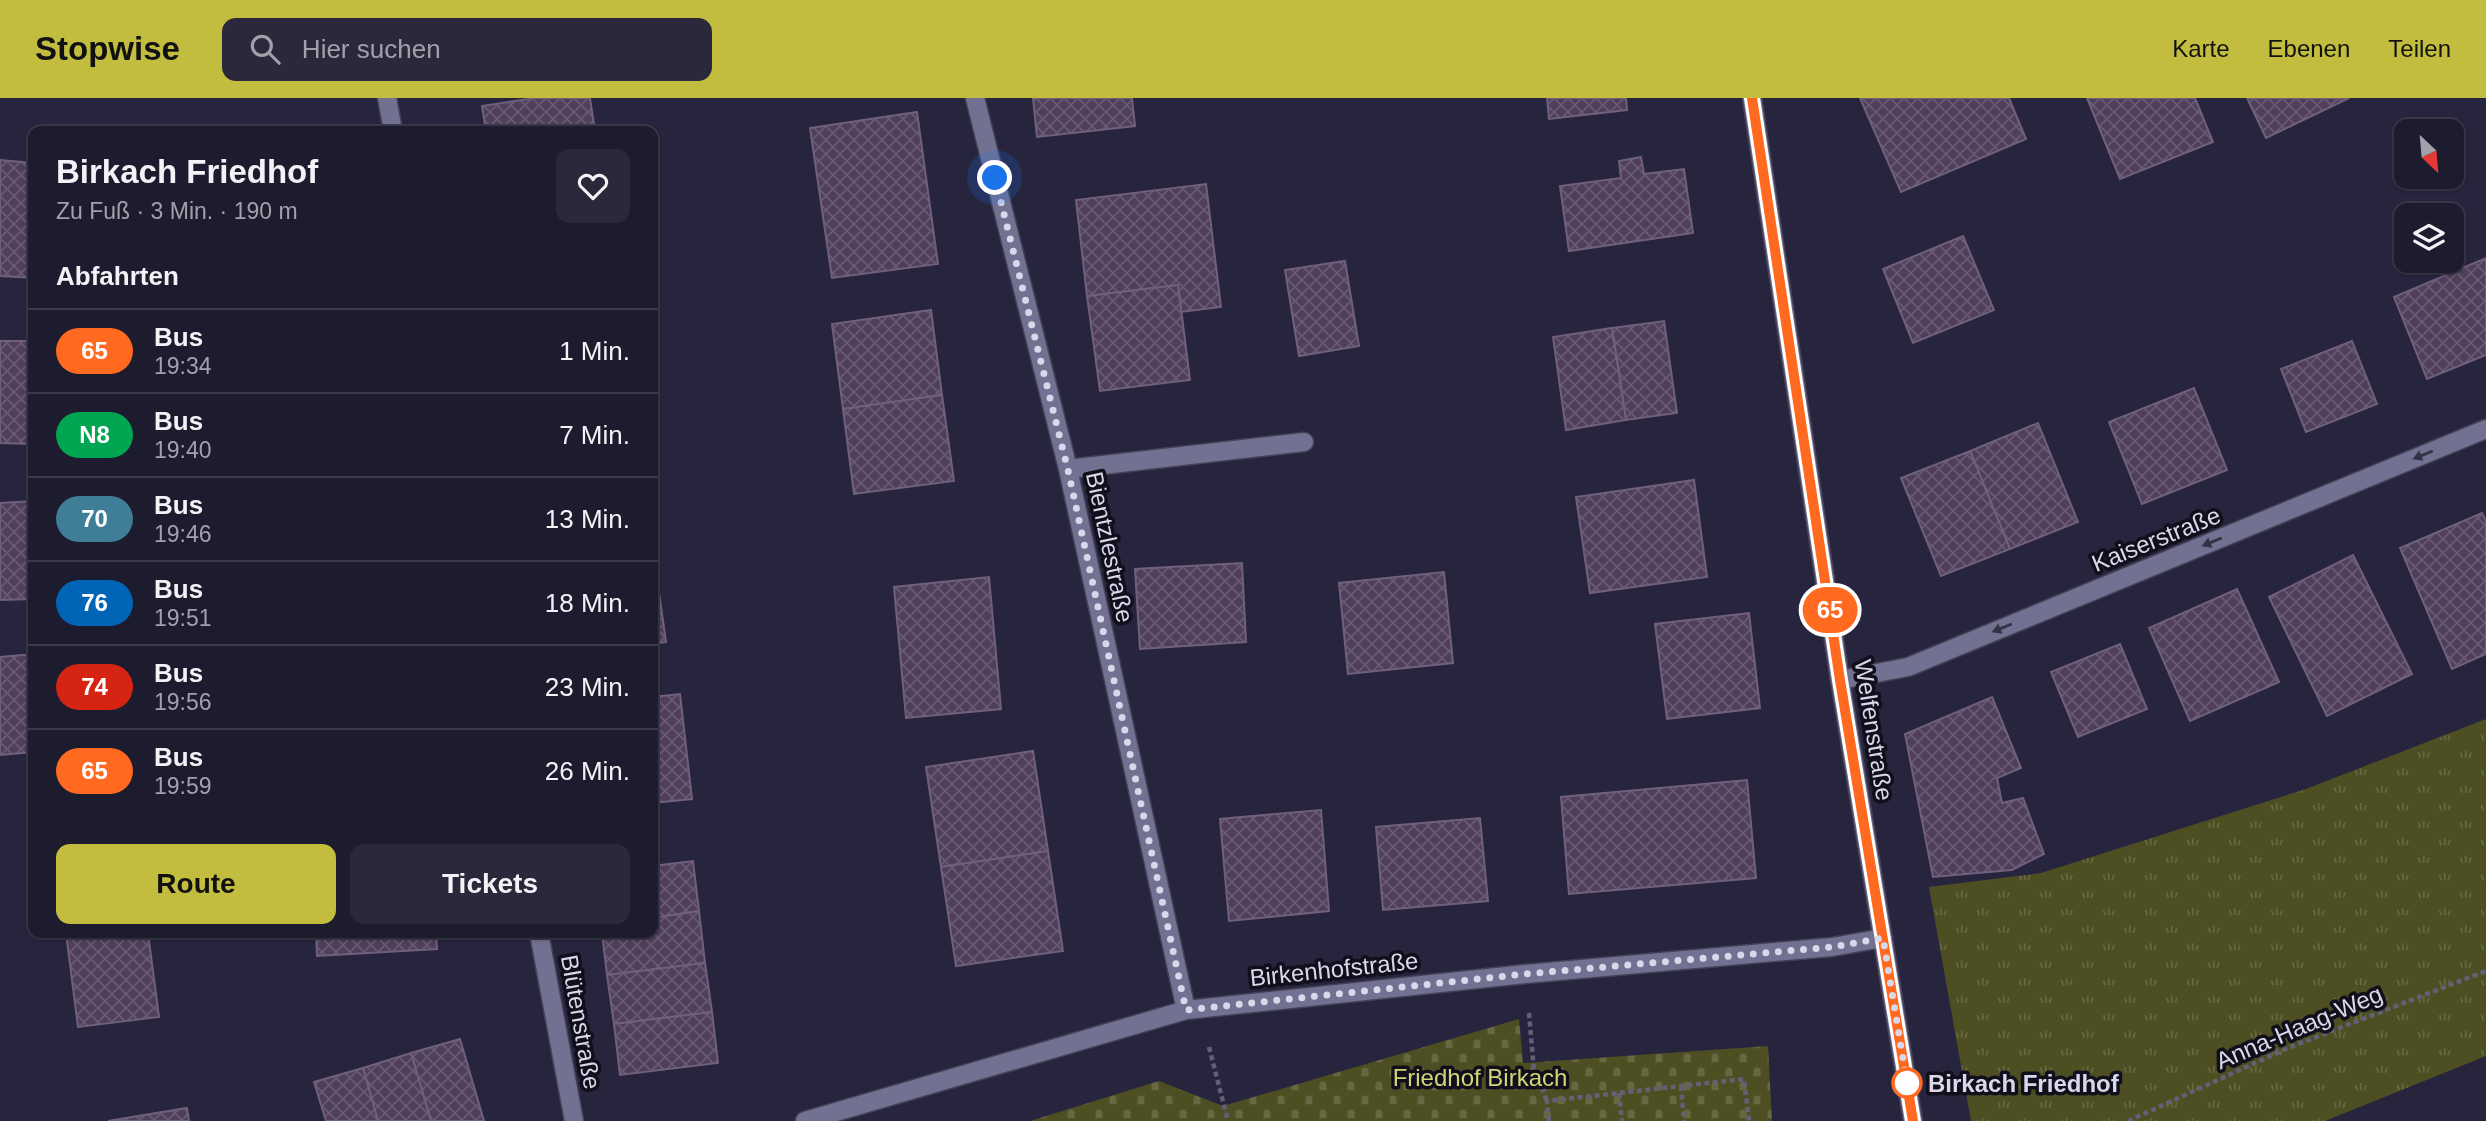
<!DOCTYPE html>
<html lang="de">
<meta charset="utf-8">
<style>
body{margin:0;font-family:Helvetica,sans-serif;background:#2a283a;color:#f1f3f6;height:100vh;display:flex;flex-direction:column;font-size:26px;white-space:nowrap}
*{box-sizing:border-box;margin:0}
p{font-size:23px;color:#a0a1aa}
.icon{flex:none;width:38px;height:38px;fill:none;stroke:currentColor;stroke-width:2;stroke-linecap:round;stroke-linejoin:round}
.map{position:relative;flex:1;overflow:hidden}
.drawer{position:absolute;left:28px;top:28px;width:630px;height:812px;display:flex;flex-direction:column;background:#1d1b2e;border-radius:14px;box-shadow:0 2px 5px #0004,0 0 0 2px #3b394a}
.drawer>*{flex:none}
.badge{padding:0 14px;border-radius:23px;font-size:24px;line-height:46px}
.needle{width:46px;rotate:154deg}
.controls{position:absolute;left:2394px;top:21px;display:grid;gap:14px}
.controls a{display:grid;place-items:center;width:70px;height:70px;border-radius:14px;background:#1d1b2e;box-shadow:0 2px 5px #0004,0 0 0 2px #3b394a;font-size:35px}
.you{position:absolute;width:35px;height:35px;margin:-18px;border:5px solid #fff;border-radius:50%;background:#1a73e8;box-shadow:0 0 0 10px #1a73e833}
.map>.badge{position:absolute;translate:-50% -50%;box-shadow:0 0 0 4px #fff}
h2{padding:0 28px;font-size:26px;line-height:63px}
.round{display:grid;place-items:center;flex:none;width:74px;height:74px;border-radius:14px;background:#2a283a}
.summary{display:flex;align-items:center;justify-content:space-between;height:119px;padding:0 28px}
h1{font-size:33px;font-weight:700;line-height:52px}
.cta{display:flex;gap:14px;margin-top:auto;padding:14px 28px}
.cta a{flex:1;height:80px;border-radius:14px;background:#c2bd3f;color:#111;font-size:28px;font-weight:700;line-height:80px;text-align:center}
.cta a+a{background:#2a283a;color:#f1f3f6}
ul{padding:0;list-style:none}
li{display:flex;align-items:center;gap:21px;height:84px;padding:0 28px;border-top:2px solid #3b394a}
li div{flex:1}
li b{display:block;font-size:26px}
li em{font-style:normal}
li .badge{min-width:77px;font-weight:700;text-align:center}
header{display:flex;align-items:center;gap:42px;box-sizing:border-box;height:98px;padding:0 35px;background:#c2bd3f;color:#111}
header strong{font-size:33px}
nav{display:flex;gap:38px;margin-inline-start:auto;font-size:24px}
.search{width:490px;height:63px;background:#2a283a;display:flex;align-items:center;gap:18px;box-sizing:border-box;padding:0 24px;border-radius:14px;color:#a0a1aa;font-size:26px}
.map>svg:first-child{display:block}
.cemetery{fill:url(#cemetery-stones)}
.park{fill:url(#park-tufts)}
.building{fill:url(#building-cross-hatch);stroke:#71607c;stroke-width:2}
.lines{fill:none;stroke-linecap:round;stroke-linejoin:round}
.minor-casing{stroke:#444157;stroke-width:21}
.path{stroke:#626077;stroke-width:4.5;stroke-dasharray:5 3.5;stroke-linecap:butt}
.minor{stroke:#737191;stroke-width:18}
.oneway{fill:#333144}
.line-casing{stroke:#fff;stroke-width:16}
.line{stroke:#ff6a20;stroke-width:10}
.walk{stroke:#d9d8ea;stroke-width:7;stroke-dasharray:0 12.6}
.stop-dot{fill:#fff;stroke:#ff6a20;stroke-width:3.5}
.labels{text-anchor:middle;dominant-baseline:central;stroke-width:7;stroke-linejoin:round;paint-order:stroke}
.street-label{font-size:24px;fill:#d9d8ea;stroke:#100f1b}
.park-label{font-size:24px;fill:#d1d575;stroke:#100f1b}
.stop-label{font-size:24px;font-weight:bold;fill:#d9d8ea;stroke:#100f1b;text-anchor:start}
</style>
<header>
<strong>Stopwise</strong>
<div class="search"><svg class="icon" aria-label="search" viewBox="0 0 24 24"><circle cx="10" cy="10" r="6"/><path d="M15 15l6 6"/></svg>Hier suchen</div>
<nav><a>Karte</a><a>Ebenen</a><a>Teilen</a></nav>
</header>
<div class="map">
<svg width="2486" height="1023" viewBox="0 0 2486 1023">
<defs>
<pattern id="cemetery-stones" width="16" height="16" patternUnits="userSpaceOnUse" patternTransform="scale(1.75)"><rect width="16" height="16" fill="#4d4f22"/><path d="M2 7V4a2 2 0 0 1 4 0v3zM10 15v-3a2 2 0 0 1 4 0v3z" fill="#666842"/></pattern>
<pattern id="park-tufts" width="24" height="20" patternUnits="userSpaceOnUse" patternTransform="scale(1.75)"><rect width="24" height="20" fill="#4d4f22"/><path d="M3 7l-1-3M5 7V3M7 7l1-3M15 17l-1-3M17 17v-4M19 17l1-3" fill="none" stroke="#666842"/></pattern>
<pattern id="building-cross-hatch" width="8" height="8" patternUnits="userSpaceOnUse" patternTransform="scale(1.75)"><rect width="8" height="8" fill="#503f5a"/><path d="M0 0l8 8M0 8l8-8" fill="none" stroke="#695a72"/></pattern>
</defs>
<rect width="100%" height="100%" fill="#27243e"/>
<polygon class="cemetery" points="1519,921 1523,965 1768,948 1772,1023 1030,1023 1159,983 1223,1008"/>
<polygon class="park" points="2486,621 2486,958 2325,1023 1971,1023 1929,789 2041,775 2306,691"/>
<g class="building">
<polygon points="535,0 590,0 595,33 486,33 482,8"/>
<polygon points="1033,0 1132,0 1135,28 1037,39"/>
<polygon points="1547,0 1626,0 1627,12 1549,21"/>
<polygon points="1860,0 2009,0 2026,41 1901,94"/>
<polygon points="2087,0 2195,0 2213,44 2120,81"/>
<polygon points="2247,0 2349,0 2266,40"/>
<polygon points="917,14 938,166 832,180 810,30"/>
<polygon points="1641,59 1644,76 1684,71 1693,135 1569,153 1560,88 1621,80 1619,63"/>
<polygon points="0,62 33,65 33,180 0,178"/>
<polygon points="1206,86 1221,209 1181,214 1178,187 1087,198 1076,102"/>
<polygon points="1963,138 1994,212 1913,245 1883,171"/>
<polygon points="2486,160 2486,257 2427,281 2394,199"/>
<polygon points="1345,163 1359,248 1299,258 1285,172"/>
<polygon points="1178,187 1190,282 1100,293 1087,198"/>
<polygon points="931,212 942,297 843,311 832,226"/>
<polygon points="1664,223 1677,315 1626,322 1612,230"/>
<polygon points="1612,230 1626,322 1566,332 1553,239"/>
<polygon points="0,243 33,243 33,346 0,345"/>
<polygon points="2352,243 2377,306 2306,334 2281,271"/>
<polygon points="2194,290 2227,372 2142,406 2109,324"/>
<polygon points="942,297 954,383 854,396 843,311"/>
<polygon points="2038,325 2078,424 2010,451 1970,353"/>
<polygon points="1970,353 2010,451 1941,478 1901,380"/>
<polygon points="1694,382 1707,479 1590,495 1576,399"/>
<polygon points="33,403 33,501 0,502 0,405"/>
<polygon points="2482,415 2486,423 2486,556 2452,571 2400,450"/>
<polygon points="653,452 666,544 653,546"/>
<polygon points="2353,457 2412,576 2327,618 2269,499"/>
<polygon points="1242,465 1246,544 1140,551 1135,471"/>
<polygon points="1444,474 1453,565 1348,576 1339,485"/>
<polygon points="989,479 1001,611 906,620 894,489"/>
<polygon points="2237,491 2279,584 2190,623 2149,530"/>
<polygon points="1749,515 1760,610 1667,621 1655,526"/>
<polygon points="2120,546 2147,611 2078,639 2051,574"/>
<polygon points="33,556 33,654 0,657 0,559"/>
<polygon points="680,596 692,701 653,705 653,599"/>
<polygon points="1992,599 2021,670 1997,680 2002,705 2023,700 2044,756 2012,772 1933,779 1905,636"/>
<polygon points="1033,653 1048,753 941,769 926,669"/>
<polygon points="1747,682 1756,780 1569,796 1561,699"/>
<polygon points="1321,712 1329,813 1229,823 1220,721"/>
<polygon points="1480,720 1488,803 1383,812 1376,729"/>
<polygon points="33,753 33,809 27,754"/>
<polygon points="1048,753 1063,853 956,868 941,769"/>
<polygon points="693,763 699,813 653,820 653,768"/>
<polygon points="699,813 705,865 607,877 602,835 653,835 653,820"/>
<polygon points="66,835 148,835 159,919 78,929"/>
<polygon points="316,835 436,835 437,851 317,858"/>
<polygon points="705,865 712,914 614,926 607,877"/>
<polygon points="712,914 718,965 620,977 614,926"/>
<polygon points="460,941 484,1023 431,1023 411,955"/>
<polygon points="411,955 431,1023 378,1023 363,970"/>
<polygon points="363,970 378,1023 326,1023 314,984"/>
<polygon points="187,1010 189,1023 108,1023"/>
</g>
<g class="lines">
<defs>
<g id="minor">
<polyline points="387,0 393,33"/>
<polyline points="975,0 1068,371 1186,912"/>
<polyline points="1752,0 1840,582 1913,1023"/>
<polyline points="1068,371 1304,344"/>
<polyline points="1840,582 1908,569 2486,331"/>
<polyline points="539,835 574,1023"/>
<polyline points="805,1023 1186,912 1525,876 1832,849 1883,840"/>
</g>
</defs>
<use href="#minor" class="minor-casing"/>
<g class="path">
<polyline points="1529,915 1534,973 1547,1003"/>
<polyline points="1209,949 1228,1023"/>
<polyline points="1681,988 1684,1023"/>
<polyline points="1619,995 1622,1023"/>
<polyline points="1549,1023 1547,1003 1744,981 1749,1023"/>
<polyline points="2128,1023 2288,950 2486,873"/>
</g>
<use href="#minor" class="minor"/>
</g>
<defs><path id="oneway-solid" d="M-6-.8H1V-3.2L6.5 0L1 3.2V.8H-6Z" transform="scale(1.75)"/></defs>
<g class="oneway">
<use href="#oneway-solid" transform="translate(2423 357) rotate(158)"/>
<use href="#oneway-solid" transform="translate(2212 444) rotate(158)"/>
<use href="#oneway-solid" transform="translate(2002 530) rotate(158)"/>
</g>
<g class="lines">
<defs>
<polyline id="line" points="1752,0 1840,582 1913,1023"/>
</defs>
<use href="#line" class="line-casing"/>
<use href="#line" class="line"/>
<polyline class="walk" points="995,80 1068,372 1186,912 1525,876 1832,849 1883,840 1907,985"/>
</g>
<circle class="stop-dot" cx="1907" cy="985" r="14"/>
<g class="labels">
<g class="street-label">
<text transform="translate(2156 441) rotate(-22)">Kaiserstraße</text>
<text transform="translate(1110 449) rotate(78)">Bientzlestraße</text>
<text transform="translate(1874 632) rotate(81)">Welfenstraße</text>
<text transform="translate(1334 871) rotate(-6)">Birkenhofstraße</text>
<text transform="translate(581 924) rotate(80)">Blütenstraße</text>
<text transform="translate(2299 929) rotate(-23)">Anna-Haag-Weg</text>
</g>
<g class="park-label">
<text x="1480" y="979">Friedhof Birkach</text>
</g>
<g class="stop-label">
<text x="1928" y="985">Birkach Friedhof</text>
</g>
</g>
</svg>
<div class="controls">
<a><svg class="needle" viewBox="-14 -14 28 28"><path d="M0-13l5 13h-10z" fill="#e53935"/><path d="M0 13l5-13h-10z" fill="#a0a1aa"/></svg></a>
<a><svg class="icon" aria-label="layers" viewBox="0 0 24 24"><path d="M12 4l9 5-9 5-9-5zM3 14l9 5 9-5"/></svg></a>
</div>
<div class="you" style="left:995px;top:80px"></div>
<b class="badge" style="left:1830px;top:512px;background:#ff6a20;color:#fff">65</b>
<section class="drawer">
<div class="summary"><div><h1>Birkach Friedhof</h1><p>Zu Fuß · 3 Min. · 190 m</p></div><a class="round"><svg class="icon" aria-label="heart" viewBox="0 0 24 24"><path d="M12 20l-8-8c-3-5 5-10 8-4 3-6 11-1 8 4z"/></svg></a></div>
<h2>Abfahrten</h2>
<ul>
<li><span class="badge" style="background:#ff6a20;color:#fff">65</span><div><b>Bus</b><p>19:34</p></div><em>1 Min.</em></li>
<li><span class="badge" style="background:#00a651;color:#fff">N8</span><div><b>Bus</b><p>19:40</p></div><em>7 Min.</em></li>
<li><span class="badge" style="background:#407e98;color:#fff">70</span><div><b>Bus</b><p>19:46</p></div><em>13 Min.</em></li>
<li><span class="badge" style="background:#0065b7;color:#fff">76</span><div><b>Bus</b><p>19:51</p></div><em>18 Min.</em></li>
<li><span class="badge" style="background:#d62413;color:#fff">74</span><div><b>Bus</b><p>19:56</p></div><em>23 Min.</em></li>
<li><span class="badge" style="background:#ff6a20;color:#fff">65</span><div><b>Bus</b><p>19:59</p></div><em>26 Min.</em></li>
</ul>
<div class="cta"><a>Route</a><a>Tickets</a></div>
</section>
</div>
